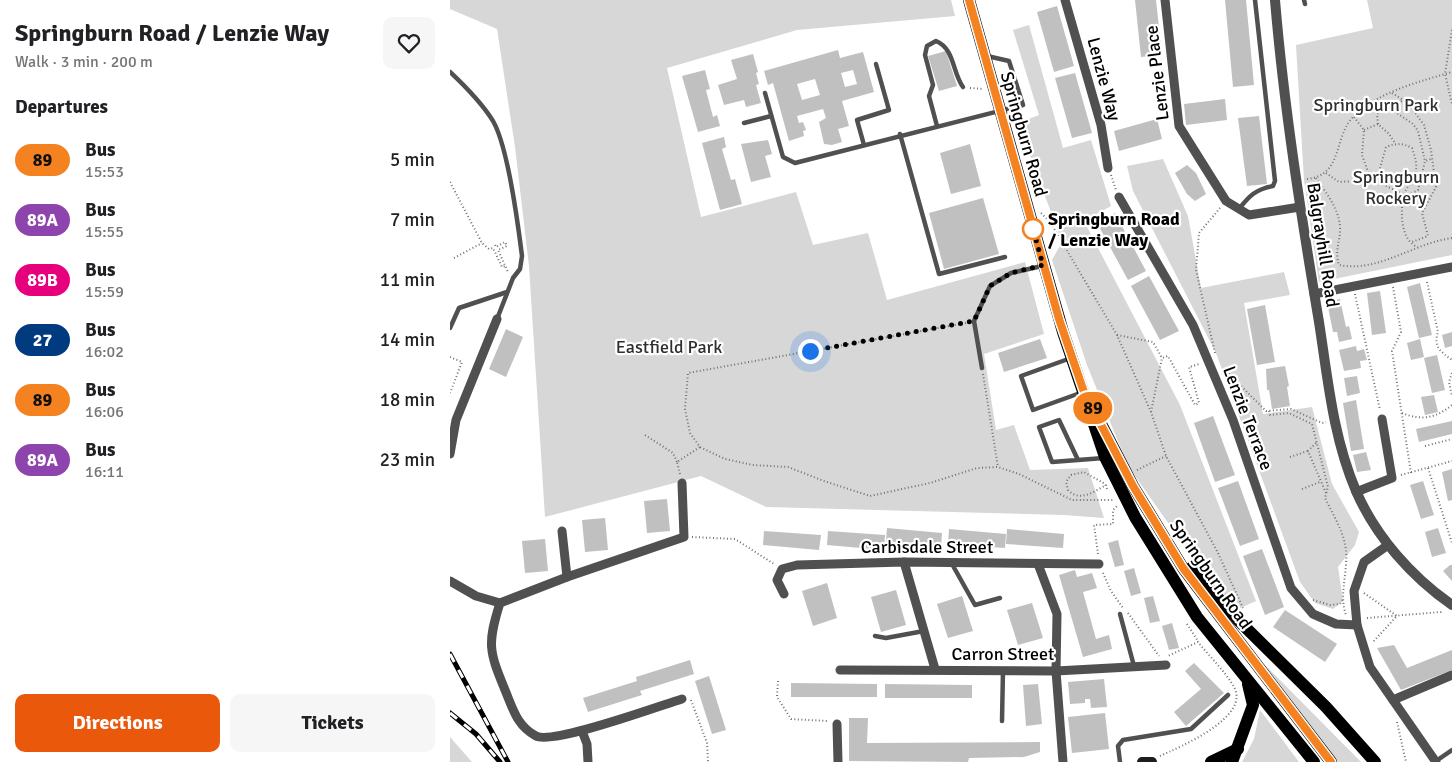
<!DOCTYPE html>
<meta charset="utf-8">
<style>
body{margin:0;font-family:Signika,sans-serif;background:#f6f6f6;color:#202124;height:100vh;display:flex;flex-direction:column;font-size:19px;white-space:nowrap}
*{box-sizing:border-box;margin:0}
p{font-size:16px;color:#757577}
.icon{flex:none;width:28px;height:28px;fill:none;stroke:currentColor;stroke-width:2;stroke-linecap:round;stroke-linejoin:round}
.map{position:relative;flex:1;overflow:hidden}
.sheet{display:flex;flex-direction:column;background:#fff;width:450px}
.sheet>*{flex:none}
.badge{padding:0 10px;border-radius:16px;font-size:18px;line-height:32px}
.you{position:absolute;width:25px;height:25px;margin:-12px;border:4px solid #fff;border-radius:50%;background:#1a73e8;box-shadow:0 0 0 8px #1a73e833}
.map>.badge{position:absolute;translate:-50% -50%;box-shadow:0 0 0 2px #fff}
h2{padding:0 15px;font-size:19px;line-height:45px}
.round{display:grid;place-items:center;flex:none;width:52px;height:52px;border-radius:10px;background:#f6f6f6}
.summary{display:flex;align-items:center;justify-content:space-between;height:85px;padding:0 15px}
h1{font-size:24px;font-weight:700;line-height:38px}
.cta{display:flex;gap:10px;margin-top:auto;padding:10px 15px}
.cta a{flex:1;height:58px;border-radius:10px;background:#ea580c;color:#fff;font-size:20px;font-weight:700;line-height:58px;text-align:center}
.cta a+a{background:#f6f6f6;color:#202124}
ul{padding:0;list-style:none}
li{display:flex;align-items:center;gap:15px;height:60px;padding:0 15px}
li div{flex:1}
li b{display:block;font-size:19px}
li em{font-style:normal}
li .badge{min-width:55px;font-weight:700;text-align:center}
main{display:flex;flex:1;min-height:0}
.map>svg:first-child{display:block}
.green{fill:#d7d7d7}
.building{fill:#c0c0c0;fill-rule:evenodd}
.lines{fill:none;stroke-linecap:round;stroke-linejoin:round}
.path{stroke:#727272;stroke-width:2;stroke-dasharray:1 2.5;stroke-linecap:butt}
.service{stroke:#505050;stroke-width:4.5}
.minor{stroke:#505050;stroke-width:9}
.tertiary{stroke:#505050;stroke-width:10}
.secondary{stroke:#1d1d1d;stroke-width:10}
.primary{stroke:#000;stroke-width:12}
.rail-casing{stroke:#000;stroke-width:5}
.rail{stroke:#fff;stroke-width:3;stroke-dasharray:9;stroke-linecap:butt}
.line-casing{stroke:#fff;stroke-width:11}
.line{stroke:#f58220;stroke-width:8}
.walk{stroke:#000;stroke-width:5;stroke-dasharray:0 9}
.stop-dot{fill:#fff;stroke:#f58220;stroke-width:2.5}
.labels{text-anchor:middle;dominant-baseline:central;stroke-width:4.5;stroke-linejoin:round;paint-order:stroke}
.street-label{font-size:18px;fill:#000;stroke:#fff}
.park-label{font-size:18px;fill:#2e2e2e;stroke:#fff}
.stop-label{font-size:18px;font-weight:bold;fill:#000;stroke:#fff;text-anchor:start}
</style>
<main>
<section class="sheet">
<div class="summary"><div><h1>Springburn Road / Lenzie Way</h1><p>Walk · 3 min · 200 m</p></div><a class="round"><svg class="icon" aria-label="heart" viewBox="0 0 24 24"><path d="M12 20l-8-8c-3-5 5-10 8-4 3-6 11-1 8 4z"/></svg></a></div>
<h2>Departures</h2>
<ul>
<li><span class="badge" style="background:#f58220;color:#111">89</span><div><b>Bus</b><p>15:53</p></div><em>5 min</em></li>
<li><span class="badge" style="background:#8e44ad;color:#fff">89A</span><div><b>Bus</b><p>15:55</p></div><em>7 min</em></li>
<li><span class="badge" style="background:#e6007e;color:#fff">89B</span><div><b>Bus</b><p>15:59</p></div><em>11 min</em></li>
<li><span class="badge" style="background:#003b80;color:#fff">27</span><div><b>Bus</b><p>16:02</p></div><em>14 min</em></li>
<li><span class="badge" style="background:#f58220;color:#111">89</span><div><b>Bus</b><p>16:06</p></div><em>18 min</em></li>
<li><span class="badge" style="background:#8e44ad;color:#fff">89A</span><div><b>Bus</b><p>16:11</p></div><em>23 min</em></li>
</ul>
<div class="cta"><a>Directions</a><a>Tickets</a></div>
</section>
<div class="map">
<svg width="1002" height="762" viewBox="0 0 1002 762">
<rect width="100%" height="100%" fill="#fff"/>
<g class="green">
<polygon points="0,0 501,0 505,16 347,30 217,68 251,217 346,192 363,245 418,233 437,300 575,262 594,334 534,354 546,430 564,425 580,470 638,468 654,518 614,515 316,507 251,476 95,517 79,266 65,147 47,29 0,9"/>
<polygon points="917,0 1002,0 1002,255 869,282 854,180 846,45 923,28"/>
<polygon points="579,25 613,148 641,140 661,206 634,221 730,405 806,601 786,610 716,520 678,466 637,365 602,260 612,242 568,123 589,115 563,30"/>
<polygon points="713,159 738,216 751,288 834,272 840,295 794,303 813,414 862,407 882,484 909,532 905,545 888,567 893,601 883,609 865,603 850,582 766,353 683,191 677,166"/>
<polygon points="811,661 911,762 888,762"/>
<polygon points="810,710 849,762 792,762 804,739"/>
<polygon points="0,737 22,762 0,762"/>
</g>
<g class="building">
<polygon points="685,0 706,0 712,55 691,57"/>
<polygon points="775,0 796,0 804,85 783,87"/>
<polygon points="607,6 624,66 604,72 587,12"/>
<path d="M388 50 390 58 413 52 424 92 392 101 399 126 388 129 392 142 382 145 374 144 369 122 376 118 373 109 347 116 349 123 353 122 356 130 353 131 354 136 339 141 323 83 318 85 314 71ZM403 70 407 84 395 87 391 73ZM365 79 370 95 352 100 347 84Z"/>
<polygon points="496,51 507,86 489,91 478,56"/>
<polygon points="303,54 308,72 306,73 309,84 306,85 311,103 296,107 294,100 274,105 268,85 287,79 281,60"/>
<polygon points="255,70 260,89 256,90 263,117 267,115 270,126 248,132 232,76"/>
<polygon points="625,73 642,133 622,138 605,78"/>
<polygon points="775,99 777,120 736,125 734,104"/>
<polygon points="809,116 817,184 797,186 788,118"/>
<polygon points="707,119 712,139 669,151 664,131"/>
<polygon points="274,137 276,147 272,149 281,180 285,179 292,204 270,210 252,143"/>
<polygon points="318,140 322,154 315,156 321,177 301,182 291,144"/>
<polygon points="520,144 531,186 501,194 490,153"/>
<polygon points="737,165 746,173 756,194 745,201 737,194 725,173"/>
<polygon points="533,198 549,254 494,269 479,213"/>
<polygon points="665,213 696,271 678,280 647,223"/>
<polygon points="699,276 729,331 710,340 681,286"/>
<polygon points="970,283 982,335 969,338 957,287"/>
<polygon points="930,291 936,333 922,335 917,293"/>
<polygon points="890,299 896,327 899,326 902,339 889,342 887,332 883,332 877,302"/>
<polygon points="815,305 825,362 807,365 797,309"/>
<polygon points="56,329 73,337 56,377 39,369"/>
<polygon points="1002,332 1002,346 995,348 992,335"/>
<polygon points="590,339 597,358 554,372 548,353"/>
<polygon points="970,339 974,357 961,360 957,343"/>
<polygon points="906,346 907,351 914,349 917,360 910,361 911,368 894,371 889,350"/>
<polygon points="987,355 995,390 982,393 974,358"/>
<polygon points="835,366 839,386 837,387 840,406 822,409 819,390 817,390 816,369"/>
<polygon points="907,376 910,393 897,396 894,378"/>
<polygon points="984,395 988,412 975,415 971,397"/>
<polygon points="906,400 914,449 901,451 893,403"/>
<polygon points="763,416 785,475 765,482 744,423"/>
<polygon points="1002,421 1002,434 969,442 966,429"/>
<polygon points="916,452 921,470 907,472 903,455"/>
<polygon points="1002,469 1002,500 998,501 992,472"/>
<polygon points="788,481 809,539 790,546 768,488"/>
<polygon points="973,481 984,515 971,519 960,485"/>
<polygon points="217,499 220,531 197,533 194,501"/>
<polygon points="155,518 158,550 135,552 132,520"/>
<polygon points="437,528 492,533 491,547 436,542"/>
<polygon points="988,528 996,553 982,557 975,532"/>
<polygon points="499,529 556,534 555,548 498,544"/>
<polygon points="557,529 614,534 613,548 556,544"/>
<polygon points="314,531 371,535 369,550 313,545"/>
<polygon points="378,531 435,535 434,550 377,545"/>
<polygon points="95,539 98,571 75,573 72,541"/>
<polygon points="668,540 674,565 665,567 658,543"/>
<polygon points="812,549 834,607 815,615 793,556"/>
<polygon points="1000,565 1002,565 1002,581 993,571"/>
<polygon points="684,568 691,593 681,596 674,571"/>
<polygon points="625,570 627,577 642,573 647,588 633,592 646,639 659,635 662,649 633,657 609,575"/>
<polygon points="377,583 387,618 363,626 352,591"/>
<polygon points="446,590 456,625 431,632 421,597"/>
<polygon points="512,596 523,631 498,638 487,604"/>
<polygon points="703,596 710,621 700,623 694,598"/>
<polygon points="582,603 593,638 568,645 557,610"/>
<polygon points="835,610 887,644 875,662 823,627"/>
<polygon points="722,623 729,648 719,650 712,626"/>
<polygon points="944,645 957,668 1002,650 1002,670 951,690 927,648"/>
<polygon points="240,660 244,674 190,691 192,695 138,712 133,698 187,681 186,677"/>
<polygon points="744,663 774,693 736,726 724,712 751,689 735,671"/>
<polygon points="259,676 276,730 262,734 245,681"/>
<polygon points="654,679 657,707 641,708 640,699 635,699 635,703 620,704 618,682"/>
<polygon points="341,683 427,684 427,697 341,697"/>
<polygon points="435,684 522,685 522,698 435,698"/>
<polygon points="588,684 592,724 576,726 573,685"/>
<polygon points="655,713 659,749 622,753 618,717"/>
<polygon points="399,718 418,718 417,743 590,742 590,752 574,757 519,758 518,762 399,761"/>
</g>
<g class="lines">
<g class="path">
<polyline points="1002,30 995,74 1002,104"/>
<polyline points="520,88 533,89"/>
<polyline points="942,93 958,103 974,125 981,150 986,187 972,213 978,236 962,242"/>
<polyline points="938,107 952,101"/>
<path d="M904 117 914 130 912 155 921 180C931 182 952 195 956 195 960 195 964 192 968 190L975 161 981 159"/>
<polyline points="928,124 927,114 933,108 938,107 963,124 968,131 975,161"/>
<polyline points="914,130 928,124 939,134 945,143"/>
<path d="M876 173 889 182 921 180 929 172 936 147C946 143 953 143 962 148 965 157 968 165 965 175 963 183 956 186 954 195 950 210 950 241 968 247"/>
<polyline points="661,175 666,190"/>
<path d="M866 178C876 193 888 207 890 226 891 241 884 249 889 265 928 273 964 243 1002 238"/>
<path d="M857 179C894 175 883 136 904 116 928 92 971 81 1002 72"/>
<polyline points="0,182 32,243 39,249 43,248 52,267 56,266"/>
<polyline points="591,213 600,222 667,335 701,412 716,456 768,553 793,608"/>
<polyline points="45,245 46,247 55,242 57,246 48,250 58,272"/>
<polyline points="4,258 32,243"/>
<path d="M977 282 988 332C983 347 991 352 1002 360"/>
<polyline points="943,287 951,332 942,351 961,473"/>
<polyline points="905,294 930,410"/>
<polyline points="516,323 238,373 235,409 240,433 250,447 275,459 303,465 338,467 374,481 420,496 480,483 527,468 548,467 569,474 622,500 663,500"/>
<polyline points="667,335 703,342 712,358 718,356 745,405 749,403 739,367 749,364"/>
<polyline points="765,353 746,270 749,233 770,208"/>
<polyline points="0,357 12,362 0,393"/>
<polyline points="773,371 776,371 816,411 841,409 872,423 876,422"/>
<polyline points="1002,373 999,382 1002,396"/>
<polyline points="533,374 548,467"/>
<path d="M819 411 820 415 839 413 862 424 878 487 875 498C885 519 899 539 896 564 895 582 890 597 896 615"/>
<polyline points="701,412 712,358"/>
<path d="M952 413C971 421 986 418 1002 405"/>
<polyline points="195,435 223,453 227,462"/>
<polyline points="866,443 858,451 876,493"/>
<polyline points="975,446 1002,439"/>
<polyline points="840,457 858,451"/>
<polyline points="978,468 1002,543"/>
<polyline points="687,470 716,456"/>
<polyline points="230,474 227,462 250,447"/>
<polyline points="951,475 1002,461"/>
<path d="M657 489 655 484 634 472 621 475 616 482 618 490C630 503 645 491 658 484"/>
<polyline points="852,489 870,482"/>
<polyline points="242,537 285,539 324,564"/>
<polyline points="648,554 644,525 663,524 663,510 667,506"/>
<polyline points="653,573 661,591 673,608"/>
<polyline points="914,593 947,616 922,643"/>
<polyline points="863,600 880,605 890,604 893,599"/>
<polyline points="678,613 709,656"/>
<polyline points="917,618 991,612 993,610"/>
<polyline points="737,624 748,641"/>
<polyline points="328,681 327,697 341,719 377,721"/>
<polyline points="241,700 257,743 258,762"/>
<polyline points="947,722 956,762"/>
<path d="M710 756C730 747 801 717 784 687 775 671 759 656 748 642L718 656"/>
</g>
<g class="service">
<polyline points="854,0 855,4"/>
<path d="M0 72C16 87 31 102 43 121 58 147 68 224 72 256L70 269 63 278 47 319"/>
<polyline points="315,93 333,157 345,163 573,105 559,61 537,56"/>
<polyline points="294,123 321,116"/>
<path d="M487 126 479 96 483 85 475 55 477 46 486 41C505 49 502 72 513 87"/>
<polyline points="450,134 489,274 555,257"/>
<polyline points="414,145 407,120 439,110 426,64"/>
<path d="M789 209C799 196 806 189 823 186L825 181 805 0"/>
<polyline points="0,328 9,308 57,292"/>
<polyline points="621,358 571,376 583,410 633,392"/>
<polyline points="532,368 524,321 540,286 561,273 592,266"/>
<polyline points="628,460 609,420 589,427 602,462 654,458"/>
<polyline points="502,564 525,605 550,598"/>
<polyline points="670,614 684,666"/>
<polyline points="425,636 436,638 474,631"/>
<polyline points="552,721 553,670"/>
<polyline points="986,761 1002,750"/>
<polyline points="670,762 668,746 673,740 741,729 778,695"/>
</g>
<g class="minor">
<polyline points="615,0 651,125 658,168"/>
<polyline points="715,0 729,126 776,201 799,215 850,207"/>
<polyline points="669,197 743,325 783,420 841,588 863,614 886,624 907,625"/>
<polyline points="864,294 1002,267"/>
<polyline points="0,454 6,420 47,319"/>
<path d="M232 483 234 537 117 577 50 603C37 644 39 651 55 690 63 709 67 726 86 736 103 745 209 706 232 699"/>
<polyline points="906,492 942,478 932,419"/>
<polyline points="112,531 117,577"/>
<polyline points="938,545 914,562 904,591 907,625 920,667 986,762"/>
<polyline points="454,562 485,669"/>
<polyline points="588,564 607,614 606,671 613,762"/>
<polyline points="0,581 26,596 50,603"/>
<polyline points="334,594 327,580 332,569 347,565 454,562 649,564"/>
<polyline points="390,670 606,671 716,665"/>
<polyline points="943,700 1002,675"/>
<polyline points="387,724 388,762"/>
<polyline points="132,731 137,744 138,762"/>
</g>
<path class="tertiary" d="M825 0C834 108 851 215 869 322 878 380 883 437 906 491 926 537 962 577 1002 605"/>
<polyline class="secondary" points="692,762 702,762"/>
<g class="primary">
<polyline points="519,0 613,332 655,457 685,517 747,617 864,762"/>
<polyline points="648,418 683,486 733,568 881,762"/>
<polyline points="741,568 788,620 876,707 925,762"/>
<polyline points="761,762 788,749"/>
<polyline points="782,762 803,705 798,684"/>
</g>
<defs>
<g id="rail">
<polyline points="0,654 58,762"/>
<polyline points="0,713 26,734 50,762"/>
</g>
</defs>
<use href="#rail" class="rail-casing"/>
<use href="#rail" class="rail"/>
</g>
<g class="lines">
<defs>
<polyline id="line" points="519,0 609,319 634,392 683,486 733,568 881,762"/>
</defs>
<use href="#line" class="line-casing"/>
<use href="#line" class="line"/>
<polyline class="walk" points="360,351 524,321 540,286 561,273 593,265 583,229"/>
</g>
<circle class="stop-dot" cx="583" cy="229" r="10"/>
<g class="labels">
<g class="street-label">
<text transform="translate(707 73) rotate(-97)">Lenzie Place</text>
<text transform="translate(654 79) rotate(75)">Lenzie Way</text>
<text transform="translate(574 134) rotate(74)">Springburn Road</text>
<text transform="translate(873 245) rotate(81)">Balgrayhill Road</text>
<text transform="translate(798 418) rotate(69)">Lenzie Terrace</text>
<text x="477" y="547">Carbisdale Street</text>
<text transform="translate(761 574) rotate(55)">Springburn Road</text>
<text x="553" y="654">Carron Street</text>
</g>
<g class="park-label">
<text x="926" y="105">Springburn Park</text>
<text x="946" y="177">Springburn<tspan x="946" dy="21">Rockery</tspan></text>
<text x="219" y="347">Eastfield Park</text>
</g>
<g class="stop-label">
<text x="598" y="219">Springburn Road<tspan x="598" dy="21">/ Lenzie Way</tspan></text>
</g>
</g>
</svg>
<div class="you" style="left:360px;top:351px"></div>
<b class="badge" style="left:643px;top:408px;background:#f58220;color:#111">89</b>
</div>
</main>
